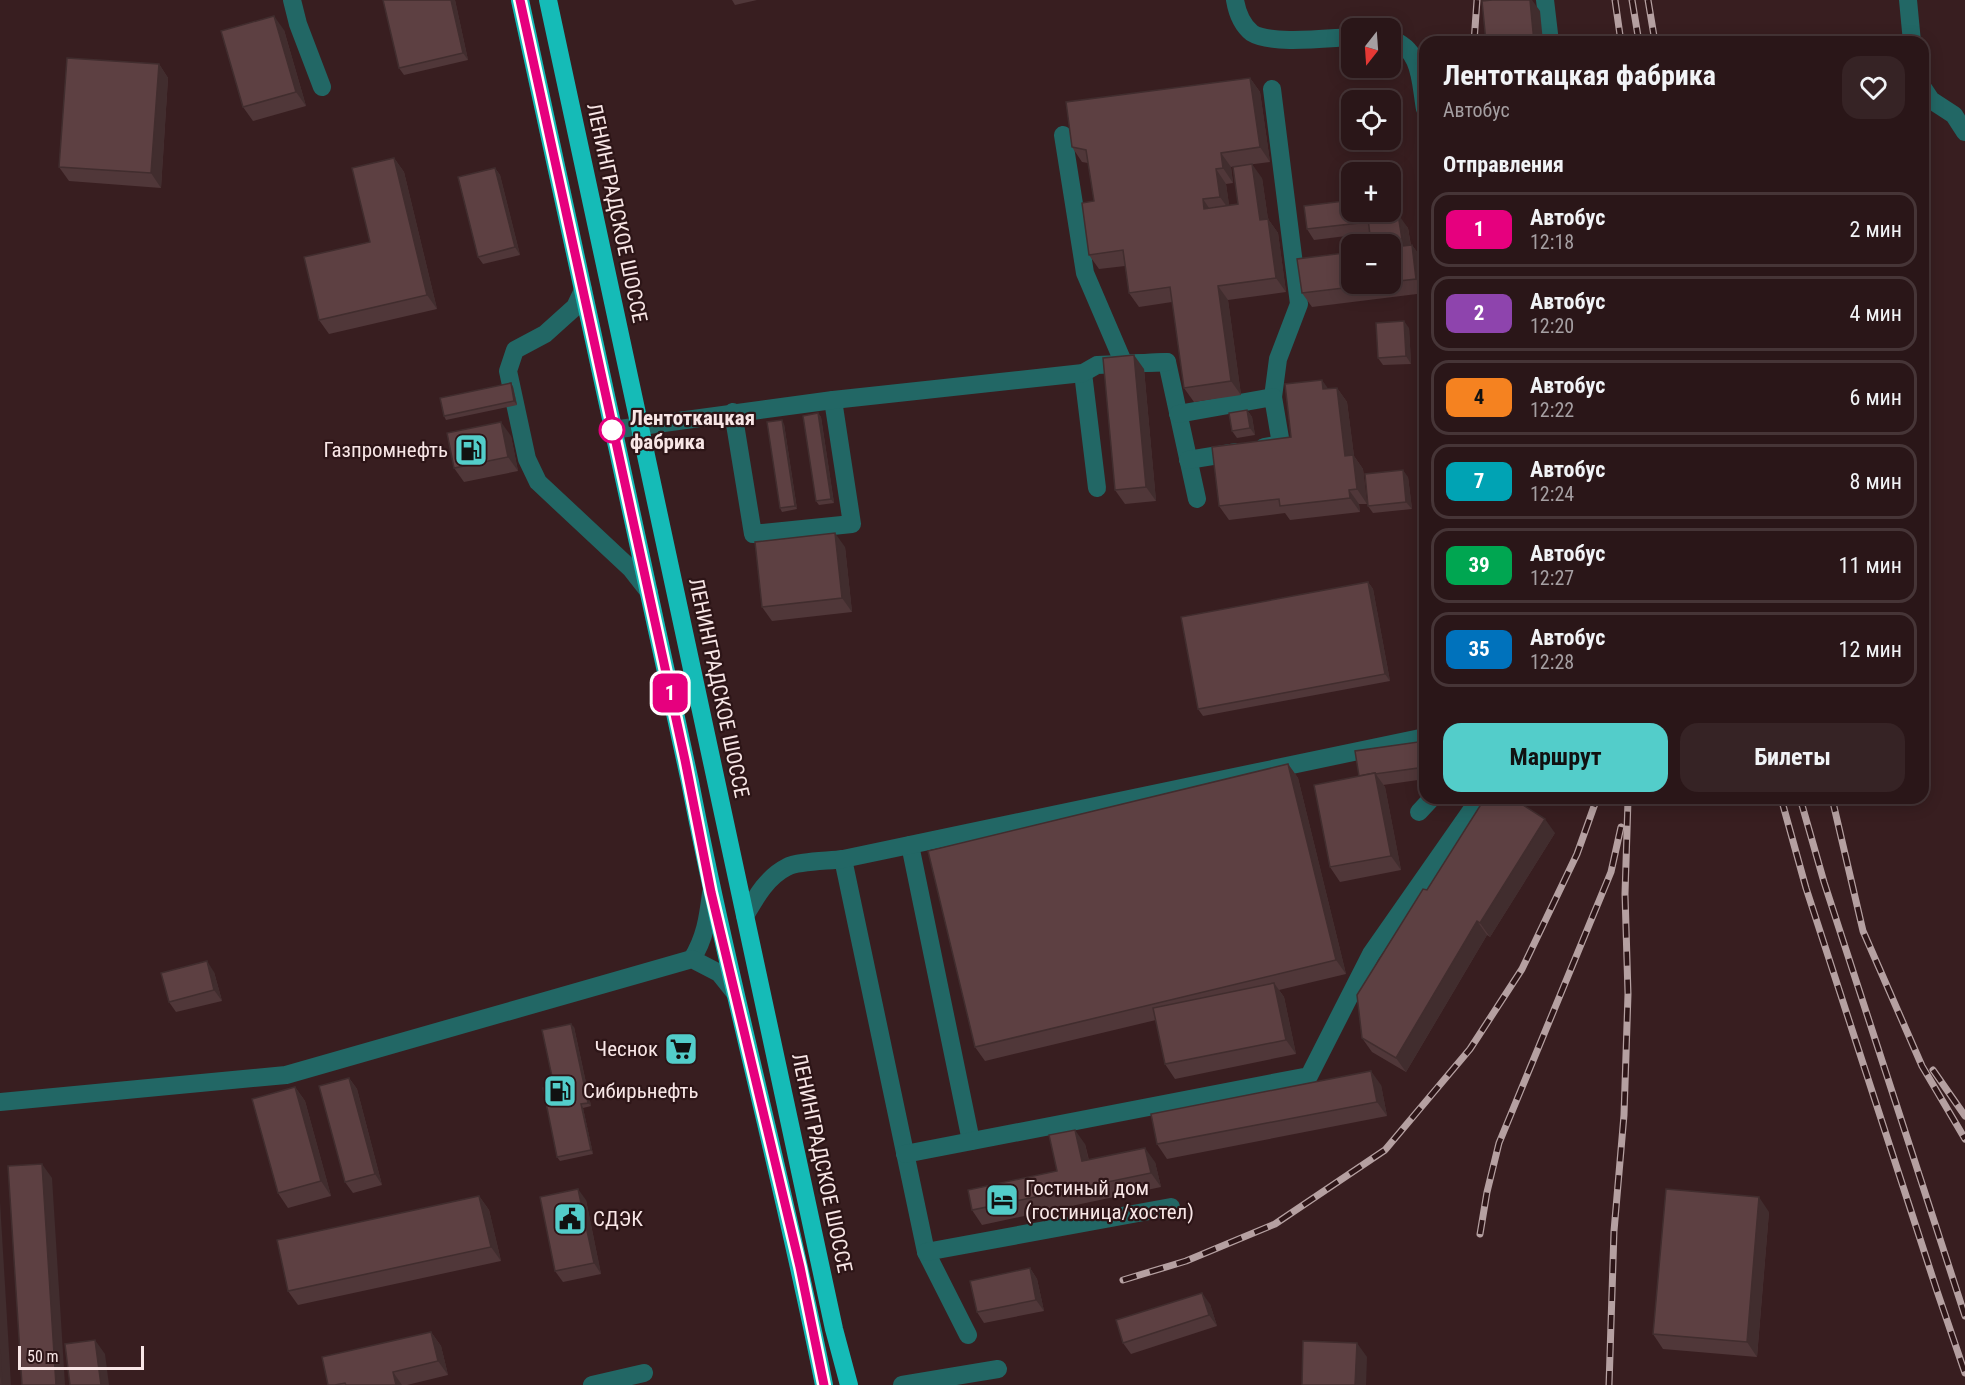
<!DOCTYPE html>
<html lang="ru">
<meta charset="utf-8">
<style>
body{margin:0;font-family:"Roboto Condensed",sans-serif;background:#362325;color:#f1f3f6;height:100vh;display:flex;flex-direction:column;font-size:22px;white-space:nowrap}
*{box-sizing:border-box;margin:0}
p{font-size:20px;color:#a59fa2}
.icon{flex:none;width:33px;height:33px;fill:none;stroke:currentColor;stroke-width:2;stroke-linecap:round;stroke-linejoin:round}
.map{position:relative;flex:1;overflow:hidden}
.drawer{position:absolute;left:1419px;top:36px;width:510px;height:768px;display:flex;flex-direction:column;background:#2a1618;border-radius:18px;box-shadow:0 3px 15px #0003,0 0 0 2px #463537}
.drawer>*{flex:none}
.badge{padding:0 12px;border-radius:9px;font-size:21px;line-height:39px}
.needle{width:39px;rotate:197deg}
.controls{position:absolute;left:1341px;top:18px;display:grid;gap:12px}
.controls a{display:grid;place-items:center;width:60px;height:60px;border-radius:12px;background:#2a1618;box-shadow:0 3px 15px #0003,0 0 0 2px #463537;font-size:30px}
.scale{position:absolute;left:18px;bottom:15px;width:126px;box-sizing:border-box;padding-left:6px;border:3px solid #f8e6e6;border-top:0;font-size:16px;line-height:21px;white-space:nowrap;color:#f8e6e6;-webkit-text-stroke:4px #2d1517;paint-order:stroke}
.map>.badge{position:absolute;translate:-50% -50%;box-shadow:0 0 0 3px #fff}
h2{padding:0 24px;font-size:22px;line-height:54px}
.round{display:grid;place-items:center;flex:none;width:63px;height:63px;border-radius:18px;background:#362325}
.headline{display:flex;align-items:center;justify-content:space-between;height:102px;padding:0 24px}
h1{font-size:28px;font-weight:700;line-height:45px}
.action{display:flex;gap:12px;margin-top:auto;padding:12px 24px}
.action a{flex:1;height:69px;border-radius:18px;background:#53cdca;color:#111;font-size:24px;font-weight:700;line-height:69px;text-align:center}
.action a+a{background:#362325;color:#f1f3f6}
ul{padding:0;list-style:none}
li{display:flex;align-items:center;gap:18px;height:75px;margin:0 12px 9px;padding:0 12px;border:3px solid #463537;border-radius:18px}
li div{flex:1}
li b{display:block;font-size:22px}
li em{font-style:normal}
li .badge{min-width:66px;font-weight:700;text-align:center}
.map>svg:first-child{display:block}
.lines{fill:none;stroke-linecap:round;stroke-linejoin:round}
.minor{stroke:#226765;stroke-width:18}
.highway{stroke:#15bbb7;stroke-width:18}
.rail-casing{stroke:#b5a0a1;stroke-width:7}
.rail{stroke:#2d1517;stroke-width:4.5;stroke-dasharray:14;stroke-linecap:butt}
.wall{fill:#503739}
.shaded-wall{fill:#412d2e}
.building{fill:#5d4042;stroke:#412d2e;stroke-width:1.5}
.line-casing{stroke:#fff;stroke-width:14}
.line{stroke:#e6007e;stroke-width:9}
.stop-dot{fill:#fff;stroke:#e6007e;stroke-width:3}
.labels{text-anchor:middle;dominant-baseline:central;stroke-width:4.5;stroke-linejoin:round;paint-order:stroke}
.street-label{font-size:21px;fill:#f8e6e6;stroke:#2d1517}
.stop-label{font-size:21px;font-weight:bold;fill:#f8e6e6;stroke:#2d1517;text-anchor:start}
.poi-label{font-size:21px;fill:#f8e6e6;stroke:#2d1517;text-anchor:start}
</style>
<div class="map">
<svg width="1965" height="1385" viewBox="0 0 1965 1385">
<rect width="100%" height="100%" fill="#381e20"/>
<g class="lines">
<g class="minor">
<polyline points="292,0 298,24 322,87"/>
<path d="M1235 0C1237 12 1242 25 1252 33 1271 45 1328 38 1352 37"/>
<polyline points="1545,0 1550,42"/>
<polyline points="1908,0 1912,42"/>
<path d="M1390 39C1422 49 1420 81 1425 109"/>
<polyline points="1923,88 1931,100 1954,115 1965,132"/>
<polyline points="1272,89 1299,304 1278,359 1273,397"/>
<polyline points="1063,135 1085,273 1124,364 1167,362 1197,499"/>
<polyline points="583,290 575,307 545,334 515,350 508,371 527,459 538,482 631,569 649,592"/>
<polyline points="1083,373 1097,488"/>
<polyline points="733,412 753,534 852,524 833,400"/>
<polyline points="1178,414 1273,397 1281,444 1264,447"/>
<polyline points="612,430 833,400 1083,373 1097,365 1167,362"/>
<polyline points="1188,460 1237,452"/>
<polyline points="1419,812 1432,798"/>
<polyline points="910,845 971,1141"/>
<polyline points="843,859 926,1252 968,1335"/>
<path d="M745 916C756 897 767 877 787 867 797 861 830 861 843 859L1425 737"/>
<path d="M692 959C705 938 708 918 711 893"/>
<polyline points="0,1102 286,1075 692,959 719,973 735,993"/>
<polyline points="905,1154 1309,1076 1371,954 1480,798"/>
<polyline points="926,1252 1171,1207"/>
<polyline points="592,1385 644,1373"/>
<polyline points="902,1385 998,1369"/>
</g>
<g class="highway">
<path d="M520 0 690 782C729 984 784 1183 824 1385"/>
<polyline points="548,0 834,1329 849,1385"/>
</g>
<defs>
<g id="rail">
<polyline points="1615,0 1621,42"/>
<polyline points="1632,0 1639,42"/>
<polyline points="1648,0 1655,42"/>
<polyline points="1474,42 1477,0"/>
<polyline points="1781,798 1806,888 1937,1291 1965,1373"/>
<polyline points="1800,798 1824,882 1965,1316"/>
<polyline points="1832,798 1863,931 1922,1066 1965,1139"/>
<polyline points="1933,1070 1965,1116"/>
<polyline points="1480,1234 1487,1192 1499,1143 1611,872 1621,827"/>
<polyline points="1123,1280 1186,1261 1275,1224 1385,1150 1470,1049 1522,969 1577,854 1597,798"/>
<polyline points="1609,1385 1614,1231 1624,1115 1628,994 1625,894 1628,800"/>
</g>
</defs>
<use href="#rail" class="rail-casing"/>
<use href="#rail" class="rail"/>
</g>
<g class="wall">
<polygon points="383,0 455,0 468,60 404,75 399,68"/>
<polygon points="732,0 757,0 735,5"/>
<polygon points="284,30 306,106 253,121 243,107"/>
<polygon points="159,64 168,78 161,188 69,181 59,167"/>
<polygon points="1250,78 1260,92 1270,162 1231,167 1233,183 1226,184 1229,205 1238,204 1262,178 1268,219 1278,233 1286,292 1228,300 1241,395 1194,402 1184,388 1172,302 1139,307 1129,293 1125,266 1099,269 1089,255 1094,201 1088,163 1082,162 1072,147"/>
<polygon points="394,158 404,172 437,309 329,334 319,320 370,242"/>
<polygon points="495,168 500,175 520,255 483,264 478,257"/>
<polygon points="1394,206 1395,214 1408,228 1411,245 1412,245 1422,259 1425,283 1425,293 1312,307 1302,293 1352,284 1390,284 1390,244 1370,233 1314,240 1307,229"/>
<polygon points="1409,328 1411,364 1383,365 1378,358"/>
<polygon points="1144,369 1156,501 1125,504 1115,490"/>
<polygon points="511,383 513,387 517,405 446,420 444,416"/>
<polygon points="1337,388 1347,402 1354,456 1363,469 1367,504 1359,504 1360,512 1290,520 1285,513 1229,520 1219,506 1291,437 1328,389"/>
<polygon points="1247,410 1252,417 1255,435 1237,438 1232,431"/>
<polygon points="818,413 821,417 834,503 819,505 816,501"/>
<polygon points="784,424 797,509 782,512 780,508"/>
<polygon points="511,436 518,471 464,482 454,468"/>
<polygon points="1408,477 1412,509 1373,513 1368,506"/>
<polygon points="845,547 852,612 772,621 762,607"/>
<polygon points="1368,582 1373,589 1390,681 1203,716 1198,709"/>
<polygon points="1425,741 1425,779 1383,785 1385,787 1401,870 1340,882 1330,867 1359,776"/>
<polygon points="1288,764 1298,778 1346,974 1279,990 1284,997 1296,1054 1175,1079 1165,1064 1156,1020 985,1061 975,1047"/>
<polygon points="1555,833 1490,937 1487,935 1406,1072 1372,1052 1362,1038 1427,890"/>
<polygon points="214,972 222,1001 176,1012 169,1002"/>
<polygon points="574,1027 591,1106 583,1108 593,1154 560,1161 557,1157 554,1086"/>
<polygon points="349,1078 357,1089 382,1185 353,1193 345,1182"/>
<polygon points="1381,1085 1387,1116 1167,1159 1157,1144"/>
<polygon points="295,1087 305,1101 331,1196 288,1208 278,1193"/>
<polygon points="1085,1144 1089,1160 1155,1162 1161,1187 982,1225 972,1210 1057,1171"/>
<polygon points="479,1196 489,1210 501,1261 298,1305 288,1291"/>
<polygon points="586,1200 601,1274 563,1282 555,1271"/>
<polygon points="1769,1212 1757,1357 1663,1349 1653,1334"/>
<polygon points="1030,1268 1037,1279 1044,1311 984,1323 977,1312"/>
<polygon points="1210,1304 1217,1326 1131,1354 1123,1343"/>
<polygon points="431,1332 441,1346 448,1375 407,1385 328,1385"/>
</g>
<g class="shaded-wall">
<polygon points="451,0 455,0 468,60 463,53"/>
<polygon points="1530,0 1532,0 1540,11 1543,42 1534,42"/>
<polygon points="274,16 284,30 306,106 296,92"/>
<polygon points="159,64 168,78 161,188 151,173"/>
<polygon points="1250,78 1260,92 1270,162 1260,147"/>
<polygon points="1221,153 1231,167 1233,183 1223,168"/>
<polygon points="394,158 404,172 437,309 427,295"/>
<polygon points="1252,164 1262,178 1268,219 1278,233 1286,292 1276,278 1260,220"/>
<polygon points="495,168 500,175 520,255 515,247"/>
<polygon points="1216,169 1226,184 1230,211 1220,197"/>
<polygon points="1203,199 1213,214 1204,209"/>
<polygon points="1390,201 1394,206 1397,230 1389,219 1389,212 1390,212"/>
<polygon points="1398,214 1408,228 1413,261 1403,246"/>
<polygon points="1412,245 1422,259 1425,283 1425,291 1416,279"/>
<polygon points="1218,286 1228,300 1241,395 1231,381"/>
<polygon points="1404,321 1409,328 1411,364 1406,356"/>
<polygon points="1134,355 1144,369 1156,501 1146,487"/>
<polygon points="1322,380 1332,394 1323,389"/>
<polygon points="511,383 513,387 517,405 514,401"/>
<polygon points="1337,388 1347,402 1354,456 1363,469 1367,504 1357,489 1345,456"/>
<polygon points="1247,410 1252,417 1255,435 1250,428"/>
<polygon points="818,413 821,417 834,503 831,499"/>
<polygon points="782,420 784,424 797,509 795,506"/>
<polygon points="501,422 511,436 518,471 508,457"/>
<polygon points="1403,470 1408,477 1412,509 1406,502"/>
<polygon points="1349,490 1359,504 1360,512 1350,498"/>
<polygon points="835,533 845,547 852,612 842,598"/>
<polygon points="1368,582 1373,589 1390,681 1385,674"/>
<polygon points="1288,764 1298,778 1346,974 1336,960"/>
<polygon points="1375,773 1385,787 1401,870 1391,856"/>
<polygon points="1545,819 1555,833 1490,937 1480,923"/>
<polygon points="1477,921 1487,935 1406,1072 1396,1058"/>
<polygon points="207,961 214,972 222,1001 214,990"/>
<polygon points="1274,983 1284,997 1296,1054 1286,1040"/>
<polygon points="571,1024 574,1027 591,1106 588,1103"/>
<polygon points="1371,1071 1381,1085 1387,1116 1377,1102"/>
<polygon points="349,1078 357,1089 382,1185 375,1174"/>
<polygon points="295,1087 305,1101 331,1196 321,1181"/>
<polygon points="581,1104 583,1108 593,1154 591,1150"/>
<polygon points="1075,1130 1085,1144 1092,1176 1082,1161"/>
<polygon points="1145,1148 1155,1162 1161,1187 1151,1173"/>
<polygon points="42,1164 52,1178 65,1385 56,1385"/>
<polygon points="578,1189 586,1200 601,1274 594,1263"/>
<polygon points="479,1196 489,1210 501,1261 491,1247"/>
<polygon points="1759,1197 1769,1212 1757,1357 1747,1342"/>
<polygon points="0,1202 11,1385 2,1385 0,1349"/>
<polygon points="1030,1268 1037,1279 1044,1311 1036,1300"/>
<polygon points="1202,1293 1210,1304 1217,1326 1209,1315"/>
<polygon points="431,1332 441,1346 448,1375 438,1361"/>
<polygon points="95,1340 105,1354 109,1385 101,1385"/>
<polygon points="1357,1343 1367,1357 1366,1385 1355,1385"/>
<polygon points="393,1372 402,1385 396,1385"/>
</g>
<g class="building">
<polygon points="383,0 451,0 463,53 399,68"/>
<polygon points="1492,0 1530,0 1534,42 1486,42 1482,1"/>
<polygon points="274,16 296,92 243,107 221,31"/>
<polygon points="67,58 159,64 151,173 59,167"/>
<polygon points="1250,78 1260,147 1221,153 1223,168 1216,169 1220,197 1203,199 1204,209 1238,204 1233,167 1252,164 1260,220 1268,219 1276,278 1218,286 1231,381 1184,388 1170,287 1129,293 1123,250 1089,255 1082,203 1094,201 1086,150 1072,147 1066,102"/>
<polygon points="394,158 427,295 319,320 304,257 370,242 352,168"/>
<polygon points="495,168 515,247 478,257 458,177"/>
<polygon points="1352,200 1352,212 1389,212 1389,215 1368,218 1368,222 1307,229 1304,206"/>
<polygon points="1398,214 1403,246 1412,245 1416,279 1390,282 1390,244 1371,244 1368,218"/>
<polygon points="1352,252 1352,284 1377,284 1302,293 1297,259"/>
<polygon points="1404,321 1406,356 1378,358 1376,323"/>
<polygon points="1134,355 1146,487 1115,490 1103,358"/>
<polygon points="1322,380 1323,389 1337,388 1345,456 1353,455 1357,489 1349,490 1350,498 1280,506 1279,499 1219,506 1212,447 1291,437 1285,384"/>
<polygon points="511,383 514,401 444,416 440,398"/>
<polygon points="1247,410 1250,428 1232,431 1229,413"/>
<polygon points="818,413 831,499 816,501 803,416"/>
<polygon points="782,420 795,506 780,508 767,422"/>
<polygon points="501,422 508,457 454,468 447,433"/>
<polygon points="1403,470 1406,502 1368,506 1365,474"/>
<polygon points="835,533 842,598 762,607 755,542"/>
<polygon points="1368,582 1385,674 1198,709 1181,617"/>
<polygon points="1425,741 1425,767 1375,774 1375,773 1359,776 1355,751"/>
<polygon points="1288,764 1336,960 975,1047 928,851"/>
<polygon points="1375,773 1391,856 1330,867 1314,785"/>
<polygon points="1485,798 1512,798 1545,819 1480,923 1477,921 1396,1058 1362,1038 1357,995 1423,889 1427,890"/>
<polygon points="207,961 214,990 169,1002 161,973"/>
<polygon points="1274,983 1286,1040 1165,1064 1153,1008"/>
<polygon points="571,1024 588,1103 581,1104 591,1150 557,1157 543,1088 554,1086 542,1030"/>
<polygon points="1371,1071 1377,1102 1157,1144 1151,1114"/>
<polygon points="349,1078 375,1174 345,1182 319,1086"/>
<polygon points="295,1087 321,1181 278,1193 252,1099"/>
<polygon points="1075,1130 1082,1161 1145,1148 1151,1173 972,1210 968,1190 1057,1171 1049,1135"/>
<polygon points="42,1164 56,1385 22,1385 8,1166"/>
<polygon points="578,1189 594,1263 555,1271 540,1197"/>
<polygon points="1666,1189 1759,1197 1747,1342 1653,1334"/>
<polygon points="479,1196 491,1247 288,1291 277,1240"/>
<polygon points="1030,1268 1036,1300 977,1312 970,1281"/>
<polygon points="1202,1293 1209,1315 1123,1343 1116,1320"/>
<polygon points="431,1332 438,1361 393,1372 396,1385 346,1385 345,1383 335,1385 328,1385 322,1357"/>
<polygon points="95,1340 101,1385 70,1385 65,1344"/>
<polygon points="1303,1341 1357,1343 1355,1385 1302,1385"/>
<polygon points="0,1349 2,1385 0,1385"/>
</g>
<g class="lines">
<defs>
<polyline id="line" points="520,0 685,760 711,892 800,1267 824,1385"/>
</defs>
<use href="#line" class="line-casing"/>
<use href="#line" class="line"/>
</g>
<defs>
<symbol id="fuel-square" viewBox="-11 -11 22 22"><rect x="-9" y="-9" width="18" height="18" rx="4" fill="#53cdca" stroke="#2d1517"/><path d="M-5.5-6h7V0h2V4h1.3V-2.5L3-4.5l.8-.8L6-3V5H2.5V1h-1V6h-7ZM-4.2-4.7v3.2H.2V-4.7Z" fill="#111"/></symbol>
<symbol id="supermarket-square" viewBox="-11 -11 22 22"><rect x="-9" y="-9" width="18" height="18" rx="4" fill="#53cdca" stroke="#2d1517"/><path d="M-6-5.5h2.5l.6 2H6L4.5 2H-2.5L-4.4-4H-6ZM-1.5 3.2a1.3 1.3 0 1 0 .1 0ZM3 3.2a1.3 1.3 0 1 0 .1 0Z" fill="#111"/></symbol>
<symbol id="hotel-square" viewBox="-11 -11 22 22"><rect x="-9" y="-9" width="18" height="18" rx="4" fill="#53cdca" stroke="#2d1517"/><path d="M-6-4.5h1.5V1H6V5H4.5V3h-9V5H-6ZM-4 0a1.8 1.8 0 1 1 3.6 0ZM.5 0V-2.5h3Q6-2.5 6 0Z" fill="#111"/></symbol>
<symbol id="civic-square" viewBox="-11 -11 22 22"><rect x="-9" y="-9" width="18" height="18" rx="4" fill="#53cdca" stroke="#2d1517"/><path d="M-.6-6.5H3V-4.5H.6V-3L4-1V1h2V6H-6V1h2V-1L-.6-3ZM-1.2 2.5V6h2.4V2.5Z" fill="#111"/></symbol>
</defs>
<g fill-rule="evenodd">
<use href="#fuel-square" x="452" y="431" width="38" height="38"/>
<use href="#supermarket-square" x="662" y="1030" width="38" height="38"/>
<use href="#fuel-square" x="541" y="1072" width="38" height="38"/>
<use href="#hotel-square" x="983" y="1181" width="38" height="38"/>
<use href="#civic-square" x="551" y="1200" width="38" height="38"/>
</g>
<circle class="stop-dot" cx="612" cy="430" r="12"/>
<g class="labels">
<g class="street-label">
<text transform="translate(617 213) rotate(78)">ЛЕНИНГРАДСКОЕ ШОССЕ</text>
<text transform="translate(719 688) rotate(78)">ЛЕНИНГРАДСКОЕ ШОССЕ</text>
<text transform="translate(822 1163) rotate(78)">ЛЕНИНГРАДСКОЕ ШОССЕ</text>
</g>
<g class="stop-label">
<text x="630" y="418">Лентоткацкая<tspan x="630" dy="24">фабрика</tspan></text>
</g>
<g class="poi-label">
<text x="448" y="450" text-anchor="end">Газпромнефть</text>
<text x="658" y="1049" text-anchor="end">Чеснок</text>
<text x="583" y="1091">Сибирьнефть</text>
<text x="1025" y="1188">Гостиный дом<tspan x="1025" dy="24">(гостиница/хостел)</tspan></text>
<text x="593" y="1219">СДЭК</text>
</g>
</g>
</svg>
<div class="controls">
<a><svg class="needle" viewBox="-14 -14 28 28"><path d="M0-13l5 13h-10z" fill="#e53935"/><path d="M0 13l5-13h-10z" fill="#a59fa2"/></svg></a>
<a><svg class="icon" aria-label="locate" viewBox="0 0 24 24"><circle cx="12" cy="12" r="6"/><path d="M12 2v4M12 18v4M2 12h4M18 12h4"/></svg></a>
<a>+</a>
<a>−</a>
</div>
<div class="scale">50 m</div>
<b class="badge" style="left:670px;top:693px;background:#e6007e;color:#fff">1</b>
<section class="drawer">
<div class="headline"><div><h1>Лентоткацкая фабрика</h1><p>Автобус</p></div><a class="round"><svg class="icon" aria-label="heart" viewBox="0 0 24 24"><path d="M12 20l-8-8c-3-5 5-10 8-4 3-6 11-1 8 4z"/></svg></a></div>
<h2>Отправления</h2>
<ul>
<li><span class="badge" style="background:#e6007e;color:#fff">1</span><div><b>Автобус</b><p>12:18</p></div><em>2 мин</em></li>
<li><span class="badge" style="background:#8e44ad;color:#fff">2</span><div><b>Автобус</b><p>12:20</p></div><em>4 мин</em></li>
<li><span class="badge" style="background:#f58220;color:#111">4</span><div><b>Автобус</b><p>12:22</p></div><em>6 мин</em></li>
<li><span class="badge" style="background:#00a3b4;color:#fff">7</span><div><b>Автобус</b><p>12:24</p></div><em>8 мин</em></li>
<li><span class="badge" style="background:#00a651;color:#fff">39</span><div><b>Автобус</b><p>12:27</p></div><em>11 мин</em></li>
<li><span class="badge" style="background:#0072bc;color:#fff">35</span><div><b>Автобус</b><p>12:28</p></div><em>12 мин</em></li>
</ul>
<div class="action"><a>Маршрут</a><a>Билеты</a></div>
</section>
</div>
